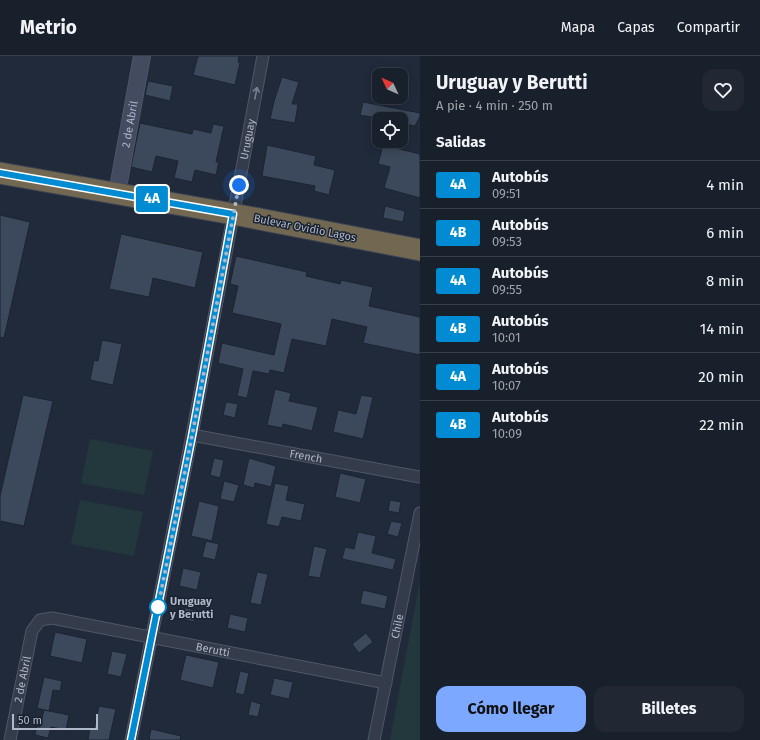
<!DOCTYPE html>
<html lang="es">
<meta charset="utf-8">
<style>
body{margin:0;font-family:"Fira Sans",sans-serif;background:#212834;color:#f1f3f6;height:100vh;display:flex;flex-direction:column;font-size:15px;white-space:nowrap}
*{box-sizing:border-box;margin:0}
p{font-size:13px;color:#9fa3a9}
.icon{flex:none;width:22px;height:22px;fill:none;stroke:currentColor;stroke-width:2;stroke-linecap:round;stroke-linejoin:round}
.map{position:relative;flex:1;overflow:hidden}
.panel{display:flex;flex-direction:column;background:#18202c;width:340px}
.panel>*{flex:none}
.badge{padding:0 8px;border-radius:3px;font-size:14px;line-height:26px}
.needle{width:26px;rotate:314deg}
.buttons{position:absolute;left:372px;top:12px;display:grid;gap:8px}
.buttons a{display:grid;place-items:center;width:36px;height:36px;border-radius:8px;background:#18202c;box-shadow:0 2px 10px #0003,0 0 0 1px #363e48;font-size:20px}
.scale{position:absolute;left:12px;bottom:10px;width:86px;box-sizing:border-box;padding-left:4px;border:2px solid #afb7c8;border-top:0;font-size:11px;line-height:14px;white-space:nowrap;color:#afb7c8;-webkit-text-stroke:3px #192230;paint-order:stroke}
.you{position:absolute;width:20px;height:20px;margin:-10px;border:3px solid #fff;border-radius:50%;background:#1a73e8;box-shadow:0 0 0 6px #1a73e833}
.map>.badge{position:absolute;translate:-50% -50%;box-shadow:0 0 0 2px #fff}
h2{padding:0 16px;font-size:15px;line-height:36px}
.round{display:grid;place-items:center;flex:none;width:42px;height:42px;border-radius:12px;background:#212834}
.summary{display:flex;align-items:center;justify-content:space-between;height:68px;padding:0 16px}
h1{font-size:19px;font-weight:700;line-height:30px}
.button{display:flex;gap:8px;margin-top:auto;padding:8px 16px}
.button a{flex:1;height:46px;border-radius:12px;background:#7ca8ff;color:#111;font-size:16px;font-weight:700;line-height:46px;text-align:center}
.button a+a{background:#212834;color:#f1f3f6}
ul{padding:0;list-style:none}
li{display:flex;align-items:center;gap:12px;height:48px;padding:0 16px;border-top:1px solid #363e48}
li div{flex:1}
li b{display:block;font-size:15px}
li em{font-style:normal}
li .badge{min-width:44px;font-weight:700;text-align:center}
header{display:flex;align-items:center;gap:24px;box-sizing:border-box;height:56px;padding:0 20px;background:#18202c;border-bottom:1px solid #363e48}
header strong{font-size:19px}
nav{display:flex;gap:22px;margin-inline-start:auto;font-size:14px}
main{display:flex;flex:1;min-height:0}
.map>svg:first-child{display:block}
.green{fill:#22383c}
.building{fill:#3c485b;stroke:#1b2432}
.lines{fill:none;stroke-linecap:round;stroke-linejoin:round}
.street-casing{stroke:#4f5766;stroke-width:13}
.secondary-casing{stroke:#4f5766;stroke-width:18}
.highway-casing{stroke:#3c4453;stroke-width:23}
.street{stroke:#343c4c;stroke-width:11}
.secondary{stroke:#424b5f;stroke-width:16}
.highway{stroke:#726750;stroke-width:21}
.oneway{stroke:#788090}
.line-casing{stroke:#fff;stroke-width:9}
.line{stroke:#008bd3;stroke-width:6}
.walk{stroke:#afb7c8;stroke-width:4;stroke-dasharray:0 7.2}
.stop-dot{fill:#fff;stroke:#008bd3;stroke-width:2}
.labels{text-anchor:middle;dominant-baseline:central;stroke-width:3;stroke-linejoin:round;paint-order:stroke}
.street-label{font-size:11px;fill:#afb7c8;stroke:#192230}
.stop-label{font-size:11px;font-weight:bold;fill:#afb7c8;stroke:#192230;text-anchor:start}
</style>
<header>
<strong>Metrio</strong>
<nav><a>Mapa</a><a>Capas</a><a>Compartir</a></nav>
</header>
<main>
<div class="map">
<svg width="420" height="684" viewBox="0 0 420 684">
<rect width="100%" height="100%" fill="#202a3b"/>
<g class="green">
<polygon points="90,383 153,395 144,439 81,427"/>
<polygon points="80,444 143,456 134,500 71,488"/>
<polygon points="420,525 420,684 390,684"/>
</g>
<g class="building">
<polygon points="198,0 239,0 238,6 240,7 235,29 193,19"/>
<polygon points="282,21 299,26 292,48 298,48 295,67 270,63 274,45"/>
<polygon points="148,25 173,30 170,45 145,39"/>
<polygon points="363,46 420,57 420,60 415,70 401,67 401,63 382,63 360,59"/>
<polygon points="140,67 192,78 193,73 211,77 213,68 224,70 216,106 219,106 216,119 195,114 192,126 174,122 178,105 156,100 152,116 131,111"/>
<polygon points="267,89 316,100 314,109 335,114 329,139 314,135 315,130 262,120"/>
<polygon points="383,89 420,98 420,142 384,132 390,111 378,108"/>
<polygon points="385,150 405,155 403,166 383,162"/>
<polygon points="0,159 30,166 4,282 0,281"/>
<polygon points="121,178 203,196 195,232 153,222 149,241 109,233"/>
<polygon points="236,200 307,216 306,220 340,228 341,224 373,231 369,250 420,261 420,299 363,287 367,271 332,263 326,290 292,283 284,317 270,314 269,318 253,315 247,342 237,340 243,313 218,307 222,287 274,299 281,268 232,257 238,230 230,228"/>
<polygon points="102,284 122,288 113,329 90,324 94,304 98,305"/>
<polygon points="275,333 291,337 289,345 318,351 312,375 283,368 282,372 267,369"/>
<polygon points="23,339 53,345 24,470 0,465 0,440"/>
<polygon points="361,339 373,341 363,383 333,376 338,354 356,358"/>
<polygon points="226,346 238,348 235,362 223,359"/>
<polygon points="214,402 224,404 220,422 210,419"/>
<polygon points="249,402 276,410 271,431 255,427 254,432 243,429"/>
<polygon points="340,417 366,423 360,447 335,441"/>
<polygon points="224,425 239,429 234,446 220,443"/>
<polygon points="275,427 289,430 286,444 305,448 301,465 282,461 279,471 266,468"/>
<polygon points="390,444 401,446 399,457 388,455"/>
<polygon points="199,445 219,450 212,485 191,480"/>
<polygon points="391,465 402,467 398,481 387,478"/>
<polygon points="358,476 376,480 372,497 396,503 393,514 342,503 345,491 354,493"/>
<polygon points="206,485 219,488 215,504 202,501"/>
<polygon points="314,490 327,493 320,522 308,520"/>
<polygon points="183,512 201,516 197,534 179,530"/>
<polygon points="257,516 268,518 261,549 250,547"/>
<polygon points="363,534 388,540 385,553 360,548"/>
<polygon points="185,552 196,554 194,566 182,563"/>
<polygon points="230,558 248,562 245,576 227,572"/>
<polygon points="55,576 87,583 82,607 50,600"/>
<polygon points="366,577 373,586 359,597 352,588"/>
<polygon points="112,595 127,598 121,621 107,618"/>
<polygon points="186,599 219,606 213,632 180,624"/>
<polygon points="240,615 249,617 244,639 235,637"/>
<polygon points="44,621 62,625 60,635 53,634 49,655 37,652"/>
<polygon points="274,622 293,626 289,643 270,639"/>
<polygon points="251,645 261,648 258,661 248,659"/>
<polygon points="99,650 116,653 109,684 88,684 90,672 94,673"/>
<polygon points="44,654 69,659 66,674 51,671 48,682 35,679 37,670 40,671"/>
<polygon points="151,673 181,680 180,684 149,684"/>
</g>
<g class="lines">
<defs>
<g id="street">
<path id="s1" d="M192 379 420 421"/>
<path id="s2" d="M10 684 32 575 40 564 52 562 386 627"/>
<path id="s3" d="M131 684 192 379 263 0"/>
<path id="s4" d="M374 684 420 457"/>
</g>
<g id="secondary">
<path id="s5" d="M117 137 142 0"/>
</g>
<polyline id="highway" points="0,117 233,158 420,194"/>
</defs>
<use href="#street" class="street-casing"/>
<use href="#secondary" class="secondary-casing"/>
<use href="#highway" class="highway-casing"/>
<use href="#street" class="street"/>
<use href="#secondary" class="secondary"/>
<use href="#highway" class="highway"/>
</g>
<defs><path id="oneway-shaft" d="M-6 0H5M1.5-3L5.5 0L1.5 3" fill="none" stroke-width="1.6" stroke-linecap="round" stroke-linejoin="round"/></defs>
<use class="oneway" href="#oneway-shaft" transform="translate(256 37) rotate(-79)"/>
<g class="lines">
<defs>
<polyline id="line" points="0,117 233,158 192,380 131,684"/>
</defs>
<use href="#line" class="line-casing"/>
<use href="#line" class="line"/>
<polyline class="walk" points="158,551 192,380 239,129"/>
</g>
<circle class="stop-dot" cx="158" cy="551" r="8"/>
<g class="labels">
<g class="street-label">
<text stroke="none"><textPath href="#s5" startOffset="70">2 de Abril</textPath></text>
<text stroke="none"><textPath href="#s3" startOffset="612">Uruguay</textPath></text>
<text transform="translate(305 172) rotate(11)">Bulevar Ovidio Lagos</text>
<text stroke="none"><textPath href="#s1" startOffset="116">French</textPath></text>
<text stroke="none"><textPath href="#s4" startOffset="116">Chile</textPath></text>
<text stroke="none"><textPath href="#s2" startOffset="301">Berutti</textPath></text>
<text stroke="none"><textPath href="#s2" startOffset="62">2 de Abril</textPath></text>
</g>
<g class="stop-label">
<text x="170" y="545">Uruguay<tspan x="170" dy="13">y Berutti</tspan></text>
</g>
</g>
</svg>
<div class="buttons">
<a><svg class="needle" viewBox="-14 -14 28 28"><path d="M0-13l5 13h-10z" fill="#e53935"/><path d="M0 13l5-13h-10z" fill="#9fa3a9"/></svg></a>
<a><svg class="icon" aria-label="locate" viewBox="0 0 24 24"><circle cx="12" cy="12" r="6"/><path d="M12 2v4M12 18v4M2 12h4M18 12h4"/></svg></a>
</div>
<div class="scale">50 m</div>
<div class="you" style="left:239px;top:129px"></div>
<b class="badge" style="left:152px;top:143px;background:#008bd3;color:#fff">4A</b>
</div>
<section class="panel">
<div class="summary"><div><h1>Uruguay y Berutti</h1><p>A pie · 4 min · 250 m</p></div><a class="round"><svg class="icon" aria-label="heart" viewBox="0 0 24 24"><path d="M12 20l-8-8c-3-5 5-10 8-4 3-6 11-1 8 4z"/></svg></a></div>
<h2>Salidas</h2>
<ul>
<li><span class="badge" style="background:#008bd3;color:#fff">4A</span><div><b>Autobús</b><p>09:51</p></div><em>4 min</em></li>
<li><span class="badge" style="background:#008bd3;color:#fff">4B</span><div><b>Autobús</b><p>09:53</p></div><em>6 min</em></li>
<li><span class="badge" style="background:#008bd3;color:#fff">4A</span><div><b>Autobús</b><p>09:55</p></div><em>8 min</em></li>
<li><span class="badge" style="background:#008bd3;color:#fff">4B</span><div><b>Autobús</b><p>10:01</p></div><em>14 min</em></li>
<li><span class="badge" style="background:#008bd3;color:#fff">4A</span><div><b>Autobús</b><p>10:07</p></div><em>20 min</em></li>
<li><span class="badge" style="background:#008bd3;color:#fff">4B</span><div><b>Autobús</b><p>10:09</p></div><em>22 min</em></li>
</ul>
<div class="button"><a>Cómo llegar</a><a>Billetes</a></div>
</section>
</main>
